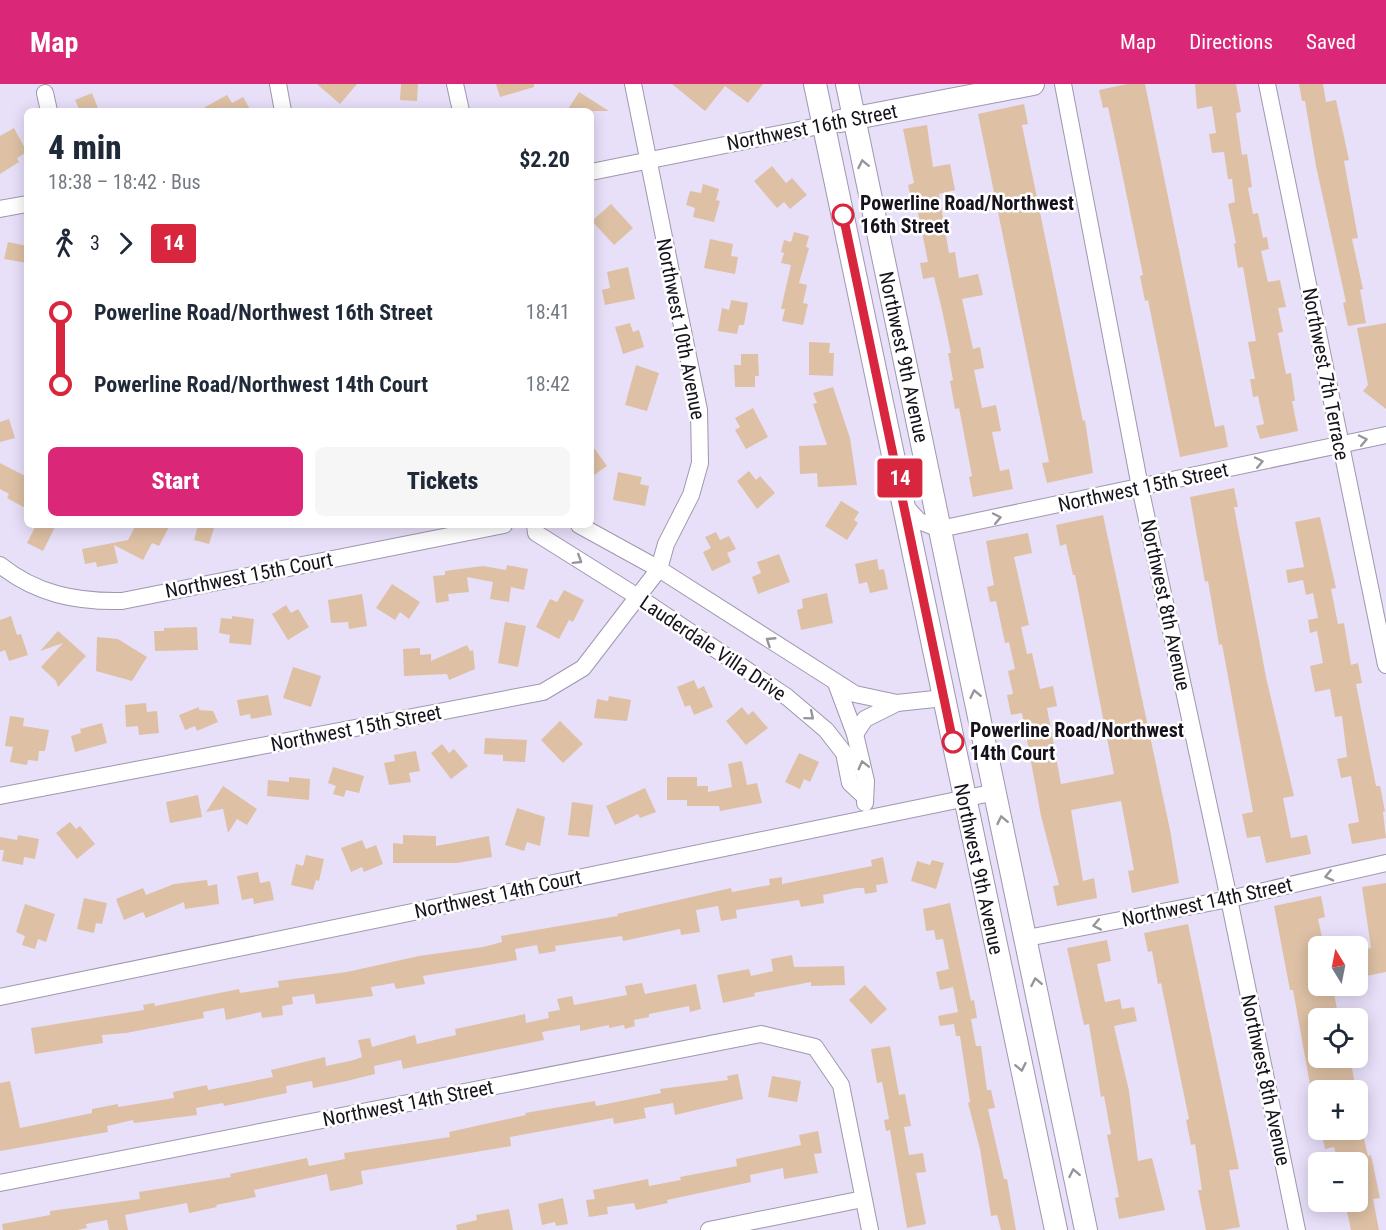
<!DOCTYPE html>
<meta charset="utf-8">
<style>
body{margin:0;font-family:"Roboto Condensed",sans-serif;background:#f6f6f7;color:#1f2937;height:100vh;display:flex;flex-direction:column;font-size:22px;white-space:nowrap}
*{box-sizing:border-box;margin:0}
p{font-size:20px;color:#747a83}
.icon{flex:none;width:33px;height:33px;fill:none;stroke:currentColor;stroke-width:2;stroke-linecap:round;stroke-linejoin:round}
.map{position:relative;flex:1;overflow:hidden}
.drawer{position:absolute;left:24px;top:24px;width:570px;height:420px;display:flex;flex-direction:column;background:#fff;border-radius:9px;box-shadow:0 3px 15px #0003}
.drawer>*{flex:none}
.badge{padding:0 12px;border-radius:4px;font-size:21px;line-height:39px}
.needle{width:39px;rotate:350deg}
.controls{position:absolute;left:1308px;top:852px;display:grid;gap:12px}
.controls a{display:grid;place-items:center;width:60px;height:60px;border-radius:9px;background:#fff;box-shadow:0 3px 15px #0003;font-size:30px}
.map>.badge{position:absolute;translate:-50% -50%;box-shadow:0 0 0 3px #fff}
.legs{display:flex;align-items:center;gap:9px;height:66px;padding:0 24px;font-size:20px}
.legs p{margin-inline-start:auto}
.headline{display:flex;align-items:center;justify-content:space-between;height:102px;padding:0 24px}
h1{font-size:33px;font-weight:800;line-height:45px}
.button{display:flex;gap:12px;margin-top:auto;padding:12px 24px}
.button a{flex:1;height:69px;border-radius:9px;background:#db2777;color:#fff;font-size:24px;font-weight:800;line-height:69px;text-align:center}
.button a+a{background:#f6f6f7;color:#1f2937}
ul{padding:0 24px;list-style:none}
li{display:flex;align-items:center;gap:21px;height:72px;font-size:22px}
li i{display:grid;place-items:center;width:9px;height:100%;margin:0 8px;background:currentColor}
li i::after{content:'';width:15px;height:15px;margin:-8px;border:4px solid;border-radius:50%;background:#fff}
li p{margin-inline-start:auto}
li:first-child i{background:linear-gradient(#0000 50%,currentColor 0)}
li:last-child i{background:linear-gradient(currentColor 50%,#0000 0)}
header{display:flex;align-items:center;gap:36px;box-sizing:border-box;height:84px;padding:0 30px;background:#db2777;color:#fff}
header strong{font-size:28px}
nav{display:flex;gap:33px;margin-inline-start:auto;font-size:21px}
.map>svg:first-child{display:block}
.building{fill:#dec1a5}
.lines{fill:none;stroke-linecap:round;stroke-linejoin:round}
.street-casing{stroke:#9f97af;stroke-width:18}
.secondary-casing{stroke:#9f97af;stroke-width:24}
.street{stroke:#fff;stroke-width:16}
.secondary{stroke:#fff;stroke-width:22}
.oneway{stroke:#979599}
.line-1-casing{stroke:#fff;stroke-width:14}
.line-1{stroke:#d7263d;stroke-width:9}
.stop-1-dot{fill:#fff;stroke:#d7263d;stroke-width:3}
.labels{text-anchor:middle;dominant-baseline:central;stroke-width:5;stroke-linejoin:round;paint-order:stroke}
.street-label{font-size:20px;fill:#17131c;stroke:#fff}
.stop-label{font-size:20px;font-weight:bold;fill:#17131c;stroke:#fff;text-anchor:start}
</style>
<header>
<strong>Map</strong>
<nav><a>Map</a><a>Directions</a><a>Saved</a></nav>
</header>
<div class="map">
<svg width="1386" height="1146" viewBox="0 0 1386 1146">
<rect width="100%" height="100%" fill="#e8dff9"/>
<g class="building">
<polygon points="317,0 357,0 340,20"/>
<polygon points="401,0 418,0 417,17 400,16"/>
<polygon points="496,0 534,0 534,3 500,13"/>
<polygon points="672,0 763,0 748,19 725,2 705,27"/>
<polygon points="1127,0 1145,0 1215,343 1224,341 1228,363 1180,373 1148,216 1145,217 1140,192 1143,191 1115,55 1108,23 1103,24 1099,6"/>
<polygon points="1195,0 1236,0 1241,28 1236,29 1242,71 1247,70 1252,103 1248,104 1253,130 1258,129 1263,154 1267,153 1269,165 1261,167 1268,198 1280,196 1286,223 1278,224 1283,248 1278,249 1286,290 1291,289 1295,317 1292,317 1298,347 1260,355 1256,342 1264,340 1258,312 1253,313 1250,295 1255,295 1248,258 1256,257 1243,183 1238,184 1234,160 1236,159 1228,120 1235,118 1232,95 1228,95 1224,68 1212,69 1209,50 1216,49 1212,22 1197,25"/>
<polygon points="1299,0 1323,0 1326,18 1336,16 1349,76 1344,77 1358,154 1352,155 1363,205 1360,206 1366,239 1348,242 1343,219 1346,218 1316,82 1305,17 1302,17"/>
<polygon points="579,8 609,27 567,27"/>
<polygon points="92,9 99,27 80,27 75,16"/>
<polygon points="227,11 232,19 243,13 251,27 198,27"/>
<polygon points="1024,20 1028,40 1022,41 1083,337 1085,336 1093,389 1047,399 1042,379 1049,378 978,30"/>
<polygon points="927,41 933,83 950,80 955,106 939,110 949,169 955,168 959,194 978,190 983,211 962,215 973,265 980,263 984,284 974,286 982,324 996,321 1001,347 992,348 1000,387 1009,385 1013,405 973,413 969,393 972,392 959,324 955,325 950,297 953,296 948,269 951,269 942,226 934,193 923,195 920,179 928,178 915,114 911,115 908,101 914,99 903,45"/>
<polygon points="14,44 27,68 17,74 19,78 0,90 0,52"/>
<polygon points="772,82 786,99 792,94 807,111 790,125 784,118 777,124 754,97"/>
<polygon points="703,100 719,105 716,116 720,117 714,138 693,133 695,124 686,121 690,107 701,109"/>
<polygon points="611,120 633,144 614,161 592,137"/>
<polygon points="794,148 809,152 806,163 809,164 799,199 807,201 803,219 808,220 803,241 782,237 785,225 781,225 791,181 781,179 784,169 781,168 784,156 791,158"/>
<polygon points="710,155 733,160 731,172 738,173 735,190 704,184"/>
<polygon points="8,158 27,162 27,179 4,175"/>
<polygon points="628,183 635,215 605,221 602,206 610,204 607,188"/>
<polygon points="731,216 748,219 744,241 739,241 737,250 718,247 722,224 729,226"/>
<polygon points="630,239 633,248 639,246 644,263 623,270 615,243"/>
<polygon points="1386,239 1386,325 1363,307 1368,301 1357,244"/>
<polygon points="809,258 830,259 829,269 834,269 833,292 809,291"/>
<polygon points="741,270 758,270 759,292 755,292 755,303 735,303 734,281 741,281"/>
<polygon points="636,281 659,289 647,327 625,321"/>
<polygon points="833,303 850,354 857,401 818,403 817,389 800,390 799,362 827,361 813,320 817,319 813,309"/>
<polygon points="753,324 768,353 746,365 735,346 740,343 735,334"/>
<polygon points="9,335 15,354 0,358 0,338"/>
<polygon points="591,360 607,382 591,393"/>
<polygon points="0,379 27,393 27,425 7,414 9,410 0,405"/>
<polygon points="749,387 756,396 760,392 775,409 757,425 737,397"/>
<polygon points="618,388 642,393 640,400 649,402 645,422 613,416"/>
<polygon points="1234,404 1238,423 1234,423 1266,593 1294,712 1283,714 1291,754 1307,751 1311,770 1266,779 1260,752 1247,754 1242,730 1253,728 1222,560 1219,561 1208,497 1205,498 1190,413"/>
<polygon points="841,417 859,428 854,436 858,439 847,456 825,442"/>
<polygon points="1103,431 1170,746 1179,799 1132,809 1128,787 1134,786 1121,717 1071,726 1083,797 1094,794 1097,814 1057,822 1053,802 1059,801 1041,732 1022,629 1011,631 1007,611 1013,610 1008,587 1015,585 1009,558 1005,559 996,517 990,518 987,503 994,501 986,457 1028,449 1032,469 1014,473 1029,541 1021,543 1027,570 1032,569 1040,605 1053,602 1057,622 1047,624 1061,700 1114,690 1075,491 1073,491 1066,460 1060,462 1056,441"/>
<polygon points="1320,433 1336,504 1331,505 1338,540 1344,539 1351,581 1358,579 1362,599 1356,600 1376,702 1380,702 1385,727 1383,728 1386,754 1352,760 1348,740 1359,738 1351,692 1341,694 1337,675 1347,673 1342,632 1335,633 1330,605 1315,608 1310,582 1323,579 1317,547 1310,549 1308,536 1318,534 1313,509 1306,511 1303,496 1288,499 1286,486 1304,483 1295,438"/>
<polygon points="36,441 56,441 43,467 27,459"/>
<polygon points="136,441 170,441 159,462 152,459 143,476 114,461 118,479 97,483 96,478 85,480 82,465 128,456"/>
<polygon points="198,441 215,441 209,460 194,456"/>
<polygon points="716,448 720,456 729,452 736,465 727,469 731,478 712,487 703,468 711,464 705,453"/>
<polygon points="779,470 790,498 758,510 752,493 761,489 757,478"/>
<polygon points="877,475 879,486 884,485 888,505 870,509 867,498 859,500 855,480"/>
<polygon points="507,481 528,485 524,506 511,503 509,518 490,515 493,498 467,493 469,508 448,510 449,517 436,519 433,492 445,491 445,487 483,482 506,486"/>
<polygon points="392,500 420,518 409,535 400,528 395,536 376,524"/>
<polygon points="564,506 584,516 573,538 569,536 559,555 536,543 550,515 557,518"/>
<polygon points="827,509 833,539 801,546 797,526 803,524 802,515"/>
<polygon points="362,510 367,542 349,545 348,538 331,539 328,516"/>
<polygon points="286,521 291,529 298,525 309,543 288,556 272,530"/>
<polygon points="11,532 17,551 21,550 28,571 9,577 5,566 0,568 0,536"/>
<polygon points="232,532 254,535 251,561 229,559 230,551 219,549 221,534 232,535"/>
<polygon points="505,538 526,542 518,583 498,579"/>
<polygon points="197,543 198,566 155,567 154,547 164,547 164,544"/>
<polygon points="58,547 86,572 58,603 56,597 41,583 63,559 40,567"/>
<polygon points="97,553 118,555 147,573 132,597 96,587"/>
<polygon points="467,561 470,567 473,566 475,585 449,596 447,590 404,592 403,565 420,564 420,571 431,570 431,577"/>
<polygon points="293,583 321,592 311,623 283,614"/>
<polygon points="694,596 698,605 704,602 713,623 694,631 690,621 685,623 677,603"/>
<polygon points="268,611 272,631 251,635 250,630 240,632 237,616"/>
<polygon points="609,612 631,616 627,637 594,634 597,615 608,617"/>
<polygon points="146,619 147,628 157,627 159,649 139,651 138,642 126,643 125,621"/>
<polygon points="199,623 199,626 213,627 218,638 197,647 195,642 185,646 179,631"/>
<polygon points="742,623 748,631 753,627 768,644 746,661 726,637"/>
<polygon points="10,632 24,634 23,642 49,646 45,667 39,667 38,677 28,676 27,681 10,678 13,663 5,662"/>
<polygon points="560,637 583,660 563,679 541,656"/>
<polygon points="102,639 107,659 75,668 71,652 81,649 80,645"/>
<polygon points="485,654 527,656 525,678 503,677 503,671 484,670"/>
<polygon points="442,660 449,669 454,665 468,682 451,695 431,669"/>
<polygon points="416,667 420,687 409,689 411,698 389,701 384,679 395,677 394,671"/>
<polygon points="799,669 819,678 810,698 804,695 800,705 785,698"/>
<polygon points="742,677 747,701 757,699 762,719 720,727 719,722 687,722 687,716 667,716 667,693 697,693 697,702 708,702 708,708 732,703 728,680"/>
<polygon points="333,683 364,692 359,709 346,706 344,713 333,710 336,702 328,699"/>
<polygon points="289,693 310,695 309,716 267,712 268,696 289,698"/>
<polygon points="223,702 257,725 247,741 237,735 228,749 223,725 206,728"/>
<polygon points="645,704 656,728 640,734 638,730 615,741 606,722"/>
<polygon points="198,711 202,733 170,739 166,718"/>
<polygon points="572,718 593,721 589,753 568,751"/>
<polygon points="517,724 545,733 540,762 527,758 524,767 505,761"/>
<polygon points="70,738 76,745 80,742 95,760 77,775 56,749"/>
<polygon points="18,751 39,755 35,775 24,773 23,781 2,777 4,766 0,766 0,753 17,756"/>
<polygon points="403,751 436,752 436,762 489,752 492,773 457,779 393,779 393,759 403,760"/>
<polygon points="362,756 366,765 376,761 383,780 364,788 362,783 351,788 341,764"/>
<polygon points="306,771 324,775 319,797 316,796 313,806 291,801 296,780 303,782"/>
<polygon points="883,773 888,799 876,801 877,808 865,810 864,804 856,804 823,811 824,819 801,823 799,816 736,826 737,834 721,837 718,822 696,826 700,848 681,851 680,845 623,857 622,852 555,862 556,867 539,870 537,861 515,865 517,876 423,892 425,900 396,905 394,899 371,903 373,912 316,920 314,910 292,913 293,920 282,922 283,931 262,934 261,928 226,936 224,924 203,928 204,934 126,949 102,951 103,959 35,970 31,944 144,926 143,921 154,919 155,922 239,905 240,909 279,903 278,897 347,888 419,872 483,863 502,858 501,852 618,832 617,830 731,804 732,808 770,801 769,795 782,793 782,800 872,782 871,776"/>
<polygon points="932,776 944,779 936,805 911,797 917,777 930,781"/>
<polygon points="258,788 260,799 270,797 274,816 254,820 253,814 242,816 237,792"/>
<polygon points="207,796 208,802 217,800 219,820 185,825 184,818 146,834 143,828 124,836 116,815 143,804 146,811 174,800"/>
<polygon points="1386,799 1386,888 1366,892 1361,866 1371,864 1362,803"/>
<polygon points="1321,812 1325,833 1318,835 1324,862 1318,862 1318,908 1333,905 1338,930 1318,934 1318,974 1350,974 1356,1006 1311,1006 1293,906 1290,906 1274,822"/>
<polygon points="84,814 107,819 102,840 96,839 94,849 77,845"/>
<polygon points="950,819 971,917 974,916 977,934 971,935 976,962 981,962 987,1006 991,1006 995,1024 988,1025 1004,1095 1007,1095 1016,1146 1001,1146 997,1131 991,1132 980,1065 968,1019 970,1018 960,952 956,952 954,940 940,942 938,932 958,928 953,903 940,906 936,888 949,885 943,855 936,856 934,846 926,847 923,825"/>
<polygon points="25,820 55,830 46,858 38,855 35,865 22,861 25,852 16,848"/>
<polygon points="1188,840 1239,1085 1229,1086 1240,1143 1223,1146 1206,1146 1198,1106 1202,1106 1195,1060 1191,1061 1186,1036 1189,1035 1161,899 1158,900 1152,867 1148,868 1144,849"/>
<polygon points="1107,856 1111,877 1097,880 1105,918 1120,915 1122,925 1134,923 1137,937 1114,942 1129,1007 1138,1077 1152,1074 1165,1126 1119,1135 1115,1114 1119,1113 1107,1051 1111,1050 1104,1012 1101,1013 1089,940 1084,941 1067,864"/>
<polygon points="792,871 794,883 844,882 845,901 811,902 811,898 754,909 755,912 723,919 717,891 749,885 751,892 773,887 771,875"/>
<polygon points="642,899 645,910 696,900 701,925 690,928 689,922 649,930 649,933 634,936 635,942 625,945 624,941 609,944 609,941 580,947 580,941 542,948 544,956 403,985 401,976 374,982 375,990 347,997 313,1004 312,997 286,1002 287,1009 224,1022 223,1019 196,1024 197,1031 134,1039 133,1036 107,1042 108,1048 0,1067 0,999 10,997 20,1044 92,1029 92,1025 118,1020 118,1023 174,1014 173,1008 207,1001 208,1006 273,993 271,986 325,973 326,982 354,976 362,973 358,956 370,954 372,963 415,951 417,960 456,951 455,945 525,930 526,939 549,934 548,928 560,926 557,915 572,912 574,921 606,915 627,911 625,902"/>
<polygon points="865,901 887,925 871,940 849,916"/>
<polygon points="890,962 899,1011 905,1010 911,1042 904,1043 909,1071 923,1069 926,1088 916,1089 926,1140 907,1144 890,1046 886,1047 884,1036 889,1035 882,998 877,999 871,965"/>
<polygon points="738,990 743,1015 675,1031 673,1019 644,1024 646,1034 614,1040 613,1034 510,1053 511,1062 361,1087 363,1100 351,1103 330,1107 327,1090 254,1106 256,1113 216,1121 217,1123 189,1129 187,1119 125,1131 128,1146 109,1146 107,1136 86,1140 87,1144 77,1146 3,1146 2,1140 50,1131 50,1127 140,1115 139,1108 231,1093 230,1090 307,1074 309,1082 345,1075 344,1069 450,1053 449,1048 526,1031 525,1029 595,1017 596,1022 661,1009 660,1005 728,996 727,992"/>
<polygon points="772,992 801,997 797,1018 768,1013"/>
<polygon points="1321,1046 1362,1046 1368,1072 1371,1071 1380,1114 1373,1115 1379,1146 1351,1146 1345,1118 1358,1118 1358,1078 1338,1078 1334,1063 1325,1065"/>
<polygon points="818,1047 822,1069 814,1070 818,1089 784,1095 783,1084 750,1091 751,1098 667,1116 668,1119 636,1126 634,1119 607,1123 608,1130 589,1133 586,1116 595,1115 593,1106 648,1095 649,1102 681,1096 680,1093 737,1082 736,1075 801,1061 799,1051"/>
<polygon points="563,1114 568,1140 556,1142 555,1138 542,1141 538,1120"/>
<polygon points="509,1125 513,1146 457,1146 456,1141 477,1136 476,1131"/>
</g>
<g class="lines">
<defs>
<g id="street">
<polyline points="278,0 283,27"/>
<polyline points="455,0 461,27"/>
<polyline points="1063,0 1140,403 1229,815 1297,1146"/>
<polyline points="1267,0 1386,581"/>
<polyline points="45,9 49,27"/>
<polyline points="591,88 824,41"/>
<polyline points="0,125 27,120"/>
<polyline points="906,423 919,437 940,445 1386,351"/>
<polyline points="535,441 536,449 638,513 787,613 826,646 844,669 850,699 864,712"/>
<polyline points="579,441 659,485 855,610 897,619 944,614"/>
<path d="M0 481C36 510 76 518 122 517L504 441"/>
<polyline points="836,599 855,650 866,697 865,719"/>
<polyline points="855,650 865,635 897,619"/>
<polyline points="0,712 543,608 583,584 659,485 666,460 691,411 700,379 699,326 633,0"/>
<polyline points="1027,854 1229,815 1386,779"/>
<polyline points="0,913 996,708"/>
<polyline points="0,1099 761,950 815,963 841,1001 870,1146"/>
<polyline points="709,1146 863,1115"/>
</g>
<g id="secondary">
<polyline points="815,0 1056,1146"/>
<polyline points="847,0 1086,1146"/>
<polyline points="840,37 1033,0"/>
</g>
</defs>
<use href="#street" class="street-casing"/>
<use href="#secondary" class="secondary-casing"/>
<use href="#street" class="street"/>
<use href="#secondary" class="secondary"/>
</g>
<defs><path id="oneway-chevron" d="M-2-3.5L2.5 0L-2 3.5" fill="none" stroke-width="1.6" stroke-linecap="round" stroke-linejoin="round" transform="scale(1.5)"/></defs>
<g class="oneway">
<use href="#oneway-chevron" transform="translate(863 80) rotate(-102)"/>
<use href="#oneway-chevron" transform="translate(1363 356) rotate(-12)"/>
<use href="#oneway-chevron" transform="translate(1259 378) rotate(-12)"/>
<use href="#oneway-chevron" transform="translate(997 434) rotate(-12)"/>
<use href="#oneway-chevron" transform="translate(578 476) rotate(32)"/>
<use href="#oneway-chevron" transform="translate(770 557) rotate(-147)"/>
<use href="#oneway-chevron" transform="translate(975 610) rotate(-102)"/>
<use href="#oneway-chevron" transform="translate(810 632) rotate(40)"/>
<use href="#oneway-chevron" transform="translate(863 681) rotate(-104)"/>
<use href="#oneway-chevron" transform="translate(1002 736) rotate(-102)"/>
<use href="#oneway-chevron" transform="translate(1329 792) rotate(167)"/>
<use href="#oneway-chevron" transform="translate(1097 841) rotate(169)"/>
<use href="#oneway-chevron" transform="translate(1036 898) rotate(-101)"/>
<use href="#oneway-chevron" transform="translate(1021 983) rotate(78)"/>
<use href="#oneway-chevron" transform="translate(1074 1089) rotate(-101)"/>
</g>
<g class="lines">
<defs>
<polyline id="line-1" points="843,131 953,658"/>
</defs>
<use href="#line-1" class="line-1-casing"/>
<use href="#line-1" class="line-1"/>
</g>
<g class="stop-1-dot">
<circle cx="843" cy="131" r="10"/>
<circle cx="953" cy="658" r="10"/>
</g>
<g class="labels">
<g class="street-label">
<text transform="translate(812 43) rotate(-11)">Northwest 16th Street</text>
<text transform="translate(681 245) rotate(79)">Northwest 10th Avenue</text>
<text transform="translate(904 273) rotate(78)">Northwest 9th Avenue</text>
<text transform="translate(1326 290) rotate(79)">Northwest 7th Terrace</text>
<text transform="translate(1143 403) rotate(-12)">Northwest 15th Street</text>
<text transform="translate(249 491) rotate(-11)">Northwest 15th Court</text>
<text transform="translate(1166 521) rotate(78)">Northwest 8th Avenue</text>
<text transform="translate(713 564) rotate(34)">Lauderdale Villa Drive</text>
<text transform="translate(356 644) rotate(-11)">Northwest 15th Street</text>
<text transform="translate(979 785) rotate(78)">Northwest 9th Avenue</text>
<text transform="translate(498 810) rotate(-12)">Northwest 14th Court</text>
<text transform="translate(1207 818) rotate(-12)">Northwest 14th Street</text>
<text transform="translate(1266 996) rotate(78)">Northwest 8th Avenue</text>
<text transform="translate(408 1019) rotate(-11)">Northwest 14th Street</text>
</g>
<g class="stop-label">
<text x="860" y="119">Powerline Road/Northwest<tspan x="860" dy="23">16th Street</tspan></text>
<text x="970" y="646">Powerline Road/Northwest<tspan x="970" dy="23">14th Court</tspan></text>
</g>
</g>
</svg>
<div class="controls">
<a><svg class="needle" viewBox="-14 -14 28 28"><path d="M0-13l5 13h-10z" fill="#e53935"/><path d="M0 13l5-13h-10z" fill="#747a83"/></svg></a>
<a><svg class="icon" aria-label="locate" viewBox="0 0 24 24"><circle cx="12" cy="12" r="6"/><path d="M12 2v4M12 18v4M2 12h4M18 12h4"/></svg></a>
<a>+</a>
<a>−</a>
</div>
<b class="badge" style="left:900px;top:394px;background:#d7263d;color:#fff">14</b>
<section class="drawer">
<div class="headline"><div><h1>4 min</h1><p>18:38 – 18:42 · Bus</p></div><b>$2.20</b></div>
<div class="legs"><svg class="icon" aria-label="walk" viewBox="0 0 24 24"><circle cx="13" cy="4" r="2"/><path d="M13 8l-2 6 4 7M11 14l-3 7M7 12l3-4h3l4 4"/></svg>3<svg class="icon" aria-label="forward" viewBox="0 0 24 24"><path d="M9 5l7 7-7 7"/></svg><b class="badge" style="background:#d7263d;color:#fff">14</b></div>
<ul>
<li><i style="color:#d7263d"></i><b>Powerline Road/Northwest 16th Street</b><p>18:41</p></li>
<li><i style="color:#d7263d"></i><b>Powerline Road/Northwest 14th Court</b><p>18:42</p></li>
</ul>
<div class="button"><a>Start</a><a>Tickets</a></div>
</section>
</div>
